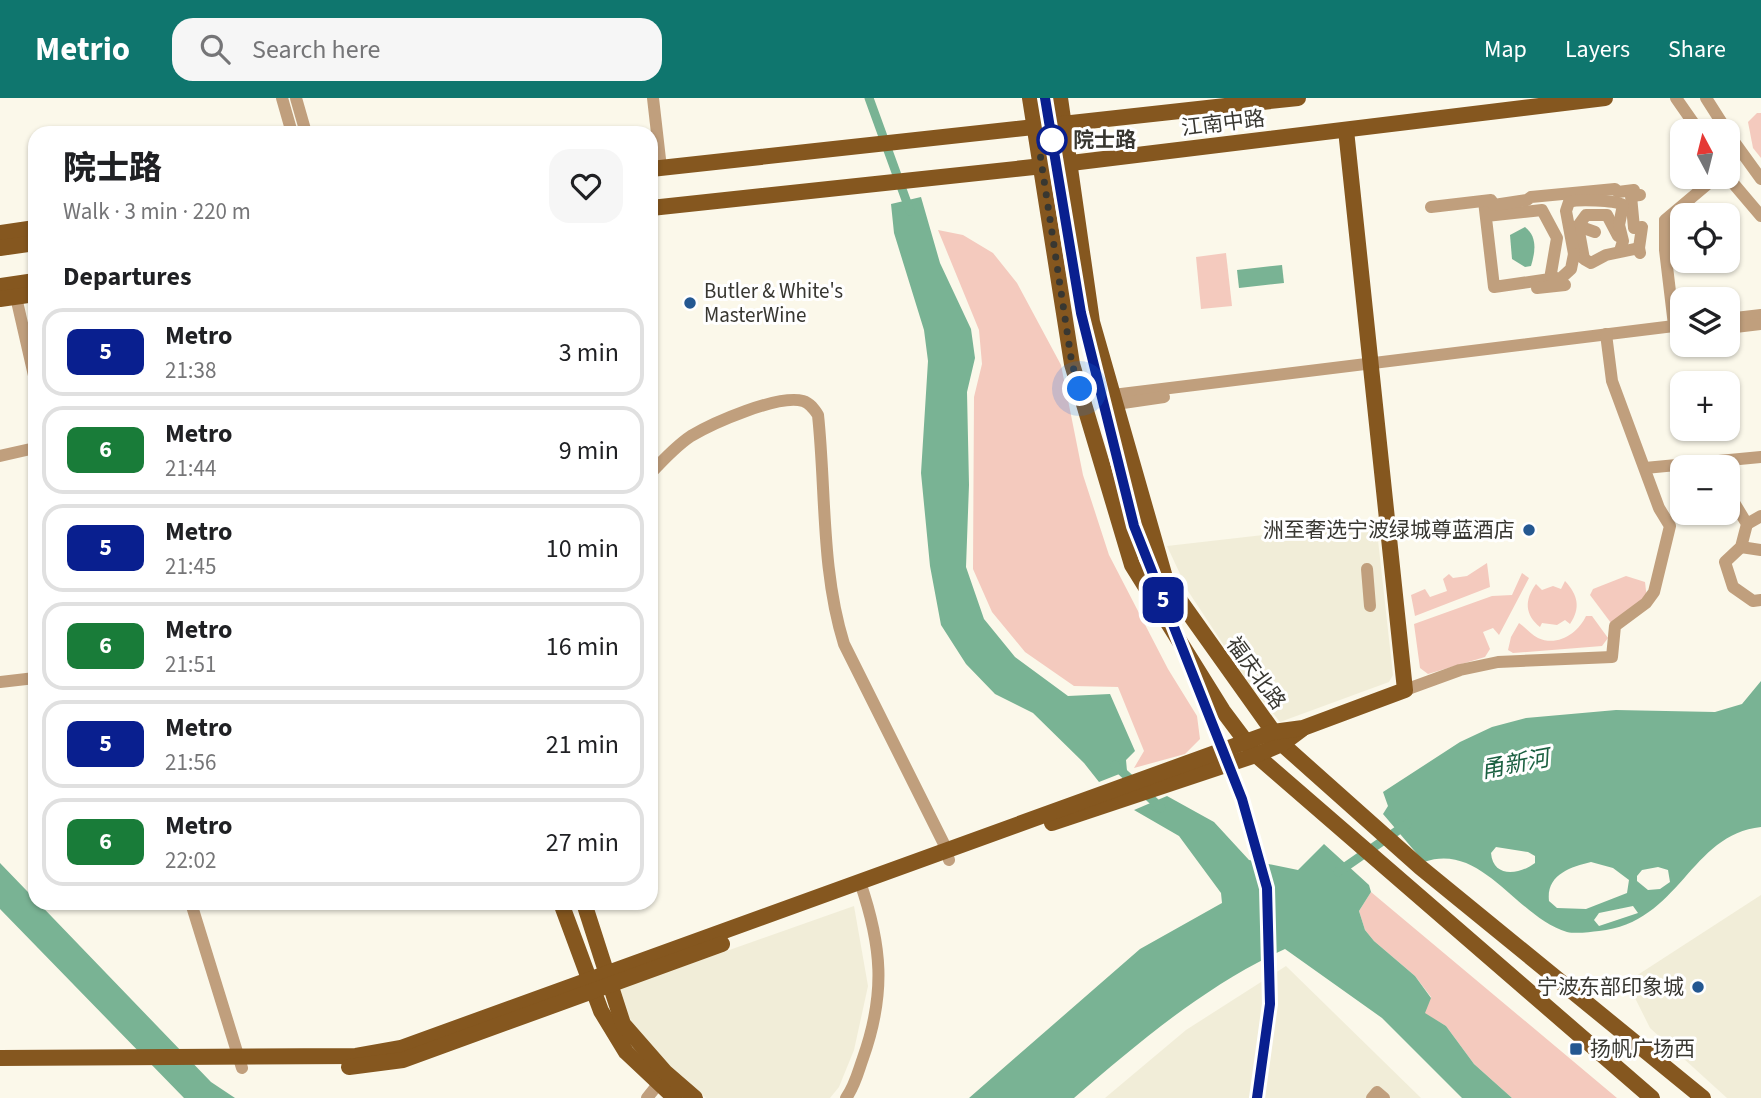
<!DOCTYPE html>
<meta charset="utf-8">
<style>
body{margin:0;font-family:"Source Sans 3","Noto Sans SC",sans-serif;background:#f6f6f6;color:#202124;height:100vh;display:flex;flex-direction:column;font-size:26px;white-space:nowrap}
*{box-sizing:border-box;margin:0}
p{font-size:23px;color:#757577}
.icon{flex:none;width:38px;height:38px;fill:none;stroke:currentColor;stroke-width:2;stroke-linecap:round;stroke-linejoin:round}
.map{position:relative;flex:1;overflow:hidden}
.panel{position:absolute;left:28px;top:28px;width:630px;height:784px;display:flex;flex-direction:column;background:#fff;border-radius:21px;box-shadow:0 2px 5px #0004}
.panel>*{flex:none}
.badge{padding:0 14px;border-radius:10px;font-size:24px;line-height:46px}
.needle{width:46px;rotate:353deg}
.fabs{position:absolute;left:1670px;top:21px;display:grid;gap:14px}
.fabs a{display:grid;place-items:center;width:70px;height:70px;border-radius:14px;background:#fff;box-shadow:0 2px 5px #0004;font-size:35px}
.you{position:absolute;width:35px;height:35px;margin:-18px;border:5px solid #fff;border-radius:50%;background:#1a73e8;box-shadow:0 0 0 10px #1a73e833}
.map>.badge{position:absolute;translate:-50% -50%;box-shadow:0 0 0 4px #fff}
h2{padding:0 35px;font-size:26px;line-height:63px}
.round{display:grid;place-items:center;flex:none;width:74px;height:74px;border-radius:21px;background:#f6f6f6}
.headline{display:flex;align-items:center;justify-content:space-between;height:119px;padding:0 35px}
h1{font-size:33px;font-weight:800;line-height:52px}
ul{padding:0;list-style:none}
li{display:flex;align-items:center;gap:21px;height:88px;margin:0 14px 10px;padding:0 21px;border:4px solid #e0e0e0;border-radius:21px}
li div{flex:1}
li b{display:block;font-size:26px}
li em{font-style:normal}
li .badge{min-width:77px;font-weight:700;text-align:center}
header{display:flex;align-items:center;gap:42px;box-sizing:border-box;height:98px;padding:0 35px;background:#0f766e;color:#fff}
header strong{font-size:33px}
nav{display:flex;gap:38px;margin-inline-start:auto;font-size:24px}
.search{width:490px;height:63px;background:#f6f6f6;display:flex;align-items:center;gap:18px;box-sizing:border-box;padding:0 24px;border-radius:21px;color:#757577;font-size:26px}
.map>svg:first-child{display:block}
.built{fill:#f1edd8}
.green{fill:#f4cabe}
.water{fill:#79b394;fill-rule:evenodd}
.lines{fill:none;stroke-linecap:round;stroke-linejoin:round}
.canal{stroke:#79b394;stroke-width:9}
.minor{stroke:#c09f7d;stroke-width:12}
.major{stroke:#85571f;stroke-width:16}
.line-casing{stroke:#fff;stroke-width:16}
.line{stroke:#091f8f;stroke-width:10}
.walk{stroke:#383731;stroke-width:7;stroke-dasharray:0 12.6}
.stop-dot{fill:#fff;stroke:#091f8f;stroke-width:3.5}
.poi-dot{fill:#245891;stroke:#fff;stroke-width:2.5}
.labels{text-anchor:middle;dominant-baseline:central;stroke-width:6;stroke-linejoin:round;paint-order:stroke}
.street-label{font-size:21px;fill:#383731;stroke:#fff}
.stop-label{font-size:21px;font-weight:bold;fill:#383731;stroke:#fff;text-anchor:start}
.poi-label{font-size:21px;fill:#383731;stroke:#fff;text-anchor:start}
.water-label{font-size:23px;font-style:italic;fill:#1b6041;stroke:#fff}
</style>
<header>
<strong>Metrio</strong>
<div class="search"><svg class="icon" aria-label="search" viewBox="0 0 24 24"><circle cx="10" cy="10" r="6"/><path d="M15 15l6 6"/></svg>Search here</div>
<nav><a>Map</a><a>Layers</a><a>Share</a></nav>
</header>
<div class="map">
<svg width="1761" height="1000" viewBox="0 0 1761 1000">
<rect width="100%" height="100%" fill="#fbf8ea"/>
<g class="built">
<polygon points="1376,424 1393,577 1389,584 1280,624 1250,587 1188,493 1167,448"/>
<polygon points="1761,797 1761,1000 1727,1000 1650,930 1635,900 1636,878"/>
<polygon points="854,808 868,888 854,952 839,989 830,1000 706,1000 665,966 629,923 619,891"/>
<polygon points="1286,868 1421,1000 1105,1000 1186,932"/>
</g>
<g class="green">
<polygon points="1757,15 1761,15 1761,60 1753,50 1748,24"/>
<polygon points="938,132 963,137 993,155 1017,185 1061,267 1083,377 1109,457 1168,571 1197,618 1200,641 1185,656 1134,670 1144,653 1118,589 1074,588 1025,554 992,514 973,471 974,299 982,266 979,232"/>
<polygon points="1226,155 1232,208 1201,211 1196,159"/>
<polygon points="1487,465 1490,489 1415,518 1411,497 1425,491 1430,499 1447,493 1443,481 1449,476 1453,480 1467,478"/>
<polygon points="1522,475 1529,480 1499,537 1493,530 1483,534 1490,551 1485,559 1428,576 1420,570 1414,526 1492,498 1512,497"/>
<polygon points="1626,478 1645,484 1647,501 1611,525 1590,497 1593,491"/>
<path d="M1565 483C1578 497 1581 510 1570 526L1565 522 1557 527 1542 525 1540 529C1525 517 1524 502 1536 486L1542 492 1553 488 1561 491Z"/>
<path d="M1586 518H1592L1608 540 1602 548 1513 555 1508 552 1511 539 1519 525C1526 530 1531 536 1538 540 1558 549 1578 535 1586 518Z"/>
<polygon points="1371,794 1617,1000 1512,1000 1474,966 1446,928 1424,915 1431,899 1415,878 1374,843 1365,832 1359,813"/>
</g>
<g class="water">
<polygon points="921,99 940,165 971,231 975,260 967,294 969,387 966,469 984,521 1015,559 1068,598 1110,596 1135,653 1126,662 1127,673 1099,684 1084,665 1033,615 995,596 966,566 941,527 930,468 921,375 928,263 924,232 894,135 891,106"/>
<path d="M1525 129C1538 139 1535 155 1531 168L1525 169 1512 161 1510 137Z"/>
<polygon points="1282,167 1284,185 1239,190 1237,172"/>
<path d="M1761 583V729C1690 736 1680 825 1599 833 1590 834 1576 836 1567 834 1517 820 1482 743 1424 764L1383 716 1388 708 1383 694 1460 644 1492 629 1526 620 1616 612 1715 614 1742 606ZM1496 749 1528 754 1535 758V765C1519 777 1493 780 1491 755ZM1591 764 1613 770 1629 782 1627 795 1586 811 1557 810 1549 803C1546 777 1570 769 1591 764ZM1658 769 1668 772 1670 784 1660 791 1648 792 1637 783V778L1642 772ZM1633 808 1638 815 1599 828 1594 822 1599 815Z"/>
<path d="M1167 698 1214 724 1249 762 1298 772 1324 746 1369 787 1371 794 1359 813 1365 832 1374 843 1415 878 1431 900 1425 915 1446 928 1474 966 1512 1000H1462L1382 920 1285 851C1206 887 1139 944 1074 1000H969L1140 851 1222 805 1221 795 1179 738 1134 712Z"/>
<polygon points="0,765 211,984 235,1000 184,1000 0,811"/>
</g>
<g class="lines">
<g class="canal">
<polyline points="869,0 910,113"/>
<polyline points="1115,667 1161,710"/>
<polyline points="1338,774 1407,726"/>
</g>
<g class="minor">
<polyline points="282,0 292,35"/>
<polyline points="296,0 306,35"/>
<polyline points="653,0 661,70"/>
<polyline points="1676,0 1699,33"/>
<polyline points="1706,0 1727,33"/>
<polyline points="1727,34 1761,81"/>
<polyline points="1727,78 1761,118"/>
<polyline points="1484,103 1494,189 1550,181 1557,140 1542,112 1486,118"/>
<polyline points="1431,109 1491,102 1494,107 1527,102 1531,99 1615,91 1618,94 1634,92 1635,98"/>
<polyline points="1578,128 1595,134"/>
<polyline points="1618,138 1607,117 1586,117 1578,128 1584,161 1591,165 1606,157 1639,150 1640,155"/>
<polyline points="1639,150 1642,129 1634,130 1631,98 1640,97"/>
<path d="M1584 160 1574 156 1566 113 1569 104C1577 101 1615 102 1623 107L1619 127 1623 143 1620 153"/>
<polyline points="1560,181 1571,171 1574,156"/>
<polyline points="1537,190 1565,187 1551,177"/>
<polyline points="16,199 35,282"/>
<polyline points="1727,221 1761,217"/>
<polyline points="1674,227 1665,152 1665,122 1716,79"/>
<polyline points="1727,230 1761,226"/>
<polyline points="1113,297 1682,227"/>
<polyline points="1116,306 1164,299"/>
<polyline points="0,358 35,350"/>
<polyline points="1645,370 1761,359"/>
<path d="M651 375C663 362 676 348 691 338 713 325 778 296 803 303 810 305 814 311 818 317 826 392 821 473 844 546L944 746 949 762"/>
<polyline points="1727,393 1747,426 1741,449 1725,464 1733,489 1753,503 1761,502"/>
<polyline points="1747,426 1761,418"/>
<polyline points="1741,449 1761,452"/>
<polyline points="1367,471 1370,508"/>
<polyline points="0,584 35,580"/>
<polyline points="1405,592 1460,572 1498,564 1612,559 1615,528 1646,505 1654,494 1670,428 1659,410 1612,283 1606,236"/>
<polyline points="191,805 242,970"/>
<polyline points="647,1000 659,985"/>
<path d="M846 1000C855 988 858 974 863 960 886 895 882 848 860 784"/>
<polyline points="1372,1000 1377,994 1384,1000"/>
</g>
<g class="major">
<polyline points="1030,0 1072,266 1132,467 1223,613 1256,657 1652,1000"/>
<polyline points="1060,0 1092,224 1166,483 1282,646 1420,769 1703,1000"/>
<polyline points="651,71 1298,0"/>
<polyline points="651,110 1071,65 1605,0"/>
<polyline points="0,135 35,130"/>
<polyline points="0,150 35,145"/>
<polyline points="0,188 35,183"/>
<polyline points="0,201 35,196"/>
<polyline points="1052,725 1256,657 1282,646 1302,631"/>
<polyline points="561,805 601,913 626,954 675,1000"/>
<polyline points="584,805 623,926 665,974 695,1000"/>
<polyline points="0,960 356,958 401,950 1273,634 1303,630 1405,592 1346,32"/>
<polyline points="349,969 403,962 722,846"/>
</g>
</g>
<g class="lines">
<defs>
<polyline id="line" points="1045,0 1081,215 1134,428 1242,701 1267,790 1270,906 1257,1000"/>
</defs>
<use href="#line" class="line-casing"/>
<use href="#line" class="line"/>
<polyline class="walk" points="1052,42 1039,49 1072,266 1080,291"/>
</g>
<circle class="stop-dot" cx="1052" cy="42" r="14"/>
<g class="poi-dot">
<circle cx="690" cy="205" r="7"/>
<circle cx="1529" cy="432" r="7"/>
<circle cx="1698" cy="889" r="7"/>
<rect x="1569" y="944" width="14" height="14" rx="3.5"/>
</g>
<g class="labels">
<g class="street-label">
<text transform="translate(1223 25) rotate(-7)">江南中路</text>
<text transform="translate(1256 575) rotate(54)">福庆北路</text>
</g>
<g class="stop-label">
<text x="1073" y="42">院士路</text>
</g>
<g class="poi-label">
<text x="704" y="193">Butler &amp; White's<tspan x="704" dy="24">MasterWine</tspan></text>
<text x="1515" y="432" text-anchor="end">洲至奢选宁波绿城尊蓝酒店</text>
<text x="1684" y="889" text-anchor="end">宁波东部印象城</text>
<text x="1590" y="951">扬帆广场西</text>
</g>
<g class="water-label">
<text transform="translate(1515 666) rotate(-11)">甬新河</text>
</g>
</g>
</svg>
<div class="fabs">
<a><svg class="needle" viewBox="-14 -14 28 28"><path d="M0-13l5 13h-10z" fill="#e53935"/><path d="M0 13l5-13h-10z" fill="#757577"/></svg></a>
<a><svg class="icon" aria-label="locate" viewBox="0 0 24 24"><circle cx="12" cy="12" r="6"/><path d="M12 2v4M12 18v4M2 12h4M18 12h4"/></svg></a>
<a><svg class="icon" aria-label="layers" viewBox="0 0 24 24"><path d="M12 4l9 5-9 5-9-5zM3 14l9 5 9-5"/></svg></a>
<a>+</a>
<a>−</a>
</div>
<div class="you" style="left:1080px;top:291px"></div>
<b class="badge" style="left:1163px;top:502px;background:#091f8f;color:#fff">5</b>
<section class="panel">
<div class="headline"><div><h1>院士路</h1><p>Walk · 3 min · 220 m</p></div><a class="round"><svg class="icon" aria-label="heart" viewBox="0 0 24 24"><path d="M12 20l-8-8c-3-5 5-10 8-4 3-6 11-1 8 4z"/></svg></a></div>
<h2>Departures</h2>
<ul>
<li><span class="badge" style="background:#091f8f;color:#fff">5</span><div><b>Metro</b><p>21:38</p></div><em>3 min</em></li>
<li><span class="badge" style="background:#197c39;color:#fff">6</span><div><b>Metro</b><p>21:44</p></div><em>9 min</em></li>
<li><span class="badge" style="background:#091f8f;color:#fff">5</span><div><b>Metro</b><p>21:45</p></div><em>10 min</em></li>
<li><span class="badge" style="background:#197c39;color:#fff">6</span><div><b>Metro</b><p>21:51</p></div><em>16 min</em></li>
<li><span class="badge" style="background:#091f8f;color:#fff">5</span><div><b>Metro</b><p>21:56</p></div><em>21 min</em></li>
<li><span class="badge" style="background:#197c39;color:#fff">6</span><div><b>Metro</b><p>22:02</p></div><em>27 min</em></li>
</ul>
</section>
</div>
